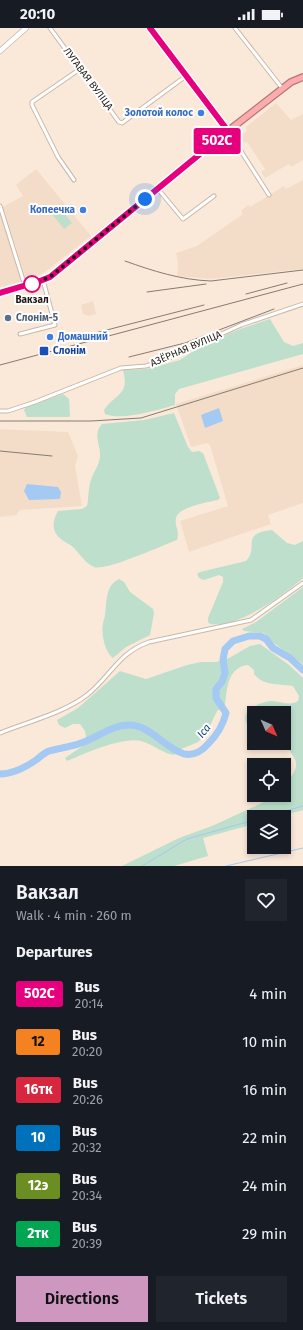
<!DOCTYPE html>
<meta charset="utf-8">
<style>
body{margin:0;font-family:"Fira Sans",sans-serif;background:#20242c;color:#f1f3f6;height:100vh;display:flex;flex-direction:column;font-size:15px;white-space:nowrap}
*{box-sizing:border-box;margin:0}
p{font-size:13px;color:#9ea1a6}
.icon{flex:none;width:22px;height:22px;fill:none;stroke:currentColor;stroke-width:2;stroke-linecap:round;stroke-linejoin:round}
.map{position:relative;height:838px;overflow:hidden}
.sheet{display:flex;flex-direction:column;background:#171b24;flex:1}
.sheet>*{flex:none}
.badge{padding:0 8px;border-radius:3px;font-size:14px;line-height:26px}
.needle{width:26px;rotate:135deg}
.fabs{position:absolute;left:247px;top:678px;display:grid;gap:8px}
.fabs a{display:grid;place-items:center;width:44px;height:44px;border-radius:0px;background:#171b24;box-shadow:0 2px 6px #0003;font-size:20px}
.you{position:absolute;width:20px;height:20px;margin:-10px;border:3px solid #fff;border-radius:50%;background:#1a73e8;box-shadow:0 0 0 6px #1a73e833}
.map>.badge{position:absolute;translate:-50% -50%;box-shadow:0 0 0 2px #fff}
h2{padding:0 16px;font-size:15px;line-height:36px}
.round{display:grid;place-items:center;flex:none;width:42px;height:42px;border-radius:0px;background:#20242c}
.headline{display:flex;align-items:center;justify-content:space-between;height:68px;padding:0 16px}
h1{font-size:19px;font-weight:600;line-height:30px}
.primary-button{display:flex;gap:8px;margin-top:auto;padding:8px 16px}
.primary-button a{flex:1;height:46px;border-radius:0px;background:#cd97c0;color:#111;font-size:16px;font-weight:600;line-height:46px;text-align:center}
.primary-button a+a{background:#20242c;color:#f1f3f6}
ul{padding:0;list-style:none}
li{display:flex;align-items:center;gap:12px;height:48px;padding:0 16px}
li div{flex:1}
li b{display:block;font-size:15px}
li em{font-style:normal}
li .badge{min-width:44px;font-weight:700;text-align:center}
.status{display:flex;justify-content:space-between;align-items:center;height:28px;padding:0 20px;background:#171b24;direction:ltr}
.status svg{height:11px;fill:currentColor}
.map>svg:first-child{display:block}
.built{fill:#f4ddc8}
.green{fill:#bddfcc}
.water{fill:#a4c9f2}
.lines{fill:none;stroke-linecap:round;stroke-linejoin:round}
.stream{stroke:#a4c9f2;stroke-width:1}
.river{stroke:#a4c9f2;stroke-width:7}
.street-casing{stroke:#c9b8a9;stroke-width:5}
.secondary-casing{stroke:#c9b8a9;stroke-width:6}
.highway-casing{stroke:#b07878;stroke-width:8}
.street{stroke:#fff;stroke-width:3}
.secondary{stroke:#fff;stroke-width:4.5}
.highway{stroke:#feabae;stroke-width:5.5}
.rail{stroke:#867b71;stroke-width:1}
.line-casing{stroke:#fff;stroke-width:9}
.line{stroke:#e6007e;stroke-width:6}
.walk{stroke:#201914;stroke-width:4;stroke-dasharray:0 7.2}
.shop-dot{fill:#3f7fe0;stroke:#fff;stroke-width:1.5}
.stop-dot{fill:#fff;stroke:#e6007e;stroke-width:2}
.service-dot{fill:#5c6f8a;stroke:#fff;stroke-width:1.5}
.transit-dot{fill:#1a4fb4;stroke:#fff;stroke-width:1.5}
.labels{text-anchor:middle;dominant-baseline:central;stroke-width:4;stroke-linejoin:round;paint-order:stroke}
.street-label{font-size:10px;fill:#201914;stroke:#fff}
.shop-label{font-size:10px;font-weight:bold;fill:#366cbe;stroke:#fff;text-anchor:end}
.stop-label{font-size:10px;font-weight:bold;fill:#201914;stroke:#fff}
.service-label{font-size:10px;font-weight:bold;fill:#4e5e75;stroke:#fff;text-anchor:start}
.transit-label{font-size:10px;font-weight:bold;fill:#164399;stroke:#fff;text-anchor:start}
.water-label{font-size:11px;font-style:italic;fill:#0d4374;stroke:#fff}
</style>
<div class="status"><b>20:10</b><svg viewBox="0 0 49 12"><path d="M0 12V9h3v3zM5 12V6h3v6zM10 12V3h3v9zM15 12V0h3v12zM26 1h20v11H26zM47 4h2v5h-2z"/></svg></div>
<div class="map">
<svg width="303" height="838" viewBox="0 0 303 838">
<rect width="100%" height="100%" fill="#fae9d9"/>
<g class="built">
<polygon points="276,75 291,92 303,86 303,132 291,139 289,136 265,150 261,144 265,141 247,114 244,115 239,108 247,103 246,99"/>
<polygon points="36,141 91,208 42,246 26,251 3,179 23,168 16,157"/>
<polygon points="303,152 303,241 210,251 177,248 178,235 176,225 197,218 243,186 241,183 248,177 250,179 284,158 286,161"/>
<polygon points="0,183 23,253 0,259"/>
<polygon points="93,273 96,286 88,288 83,286 81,277"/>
<polygon points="303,337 303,475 268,487 271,496 189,524 180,493 228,478 210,417 207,415 191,419 176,376"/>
<polygon points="0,401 68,404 78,428 75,438 82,478 20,482 16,487 0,489"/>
</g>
<g class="green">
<polygon points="60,180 72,195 64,201 52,186"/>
<path d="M270 291 284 314 293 318 303 315V326L179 361 175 366V377C157 382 122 393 105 386L104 382C115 365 130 368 123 342L147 341 180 332 201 318 240 301Z"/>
<polygon points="63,366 69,371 70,388 69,389 27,389 24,382 26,379"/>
<path d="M174 385 188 419 192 424 199 423 203 425 220 470 218 472C208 474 178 479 176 490 174 498 180 502 177 512 163 517 104 544 94 539 82 534 79 521 67 515 53 508 50 497 58 483L82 481 87 478C89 468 88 458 92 449 95 442 99 437 100 429 101 416 92 407 102 396L144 392Z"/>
<path d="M272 502 287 515 295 517 303 513V550C282 568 239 600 210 596L208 594V590L223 554V549L219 547 204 552 199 550 197 546 200 544 246 533C260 518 239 506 272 502Z"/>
<path d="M119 551 124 554 130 564 153 581 154 585 150 607 126 619 113 630C105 624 101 606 103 596 103 592 105 590 105 587 107 573 105 558 119 551Z"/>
<polygon points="303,559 303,636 275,616 264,605 244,603 242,601 256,594"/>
<path d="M260 616 289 637 303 650V782L278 789H254V796L203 810 208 828 174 838H122L179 810 212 798 266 773 273 767H284V757C301 738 300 733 282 715H284V685H254V699L250 700C236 685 257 675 270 673 280 672 288 679 298 673L299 668 293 658C278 655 265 659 254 646V642L248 637C228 639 227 660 225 677L217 683 206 706 198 714 179 722 174 727C162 725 153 716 141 713 123 708 83 726 67 733L65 730 87 715 85 703 80 696H73L65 700 59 697 57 692 78 680 120 643 146 651 187 637 201 634H216L229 630 250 618Z"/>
</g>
<g class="water">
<polygon points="219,380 223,393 205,400 201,387"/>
<polygon points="27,456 58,459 61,464 60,471 29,472 24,463"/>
</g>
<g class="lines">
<g class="stream">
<polyline points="265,789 303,778"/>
<polyline points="142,838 187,811 254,792"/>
<polyline points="226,838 303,820"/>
</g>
<path class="river" d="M0 746C13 746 26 739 36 732 40 729 44 725 49 723 59 720 71 719 81 715 97 710 111 697 129 697 158 696 180 748 208 716 217 707 223 698 226 685L216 670V661L222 654 225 645 223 632 225 621 233 613 249 608H260L266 611 273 620 290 630 303 642"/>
<defs>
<g id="street">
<polyline points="50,0 119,94 122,95 186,48"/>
<polyline points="235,0 282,60"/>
<polyline points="228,103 269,167"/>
<polyline points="74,152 58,129 32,77 32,74 80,41"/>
<polyline points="158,161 183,191 214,168"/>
<polyline points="0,178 25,258"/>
<polyline points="20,306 55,297 43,252"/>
<polyline points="0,383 8,383 35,374 121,340 146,338 165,332 241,297 303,276"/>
<path d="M0 705C27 694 64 685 87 667 111 648 118 625 149 614L251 592 303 555"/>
</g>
<g id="secondary">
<polyline points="0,23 26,0"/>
<polyline points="0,265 40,253 50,249 228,103"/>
</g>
<polyline id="highway" points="150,0 228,103 291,54 303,49"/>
</defs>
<use href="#street" class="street-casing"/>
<use href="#secondary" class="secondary-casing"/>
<use href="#highway" class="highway-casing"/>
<use href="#street" class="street"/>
<use href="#secondary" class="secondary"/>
<use href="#highway" class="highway"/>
<g class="rail">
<path d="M125 233C153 243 181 252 211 253L303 242"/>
<polyline points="147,264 206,256"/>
<polyline points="246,266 287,255"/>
<polyline points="95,305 204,277"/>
<polyline points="129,329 185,315 274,281"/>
<polyline points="0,337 303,256"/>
<polyline points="0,393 91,393 141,390 303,340"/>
<polyline points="0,423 52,428"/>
</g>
</g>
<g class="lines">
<defs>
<polyline id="line" points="0,265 40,253 50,249 228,103 150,0"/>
</defs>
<use href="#line" class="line-casing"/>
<use href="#line" class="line"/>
<polyline class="walk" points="32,256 50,249 145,171"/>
</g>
<g class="shop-dot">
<circle cx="201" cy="85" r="4"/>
<circle cx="83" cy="182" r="4"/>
<circle cx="50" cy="309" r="4"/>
</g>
<circle class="stop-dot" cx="32" cy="256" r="8"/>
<circle class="service-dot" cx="8" cy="290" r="4"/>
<rect class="transit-dot" x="39" y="318" width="10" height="10" rx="2"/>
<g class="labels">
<g class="street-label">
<text transform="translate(88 51) rotate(53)">ЛУГАВАЯ ВУЛІЦА</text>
<text transform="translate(186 321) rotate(-23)">АЗЁРНАЯ ВУЛІЦА</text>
</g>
<g class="shop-label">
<text x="193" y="85">Золотой колос</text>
<text x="75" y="182">Копеечка</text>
<text x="58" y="309" text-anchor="start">Домашний</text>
</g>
<g class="stop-label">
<text x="32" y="272">Вакзал</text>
</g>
<g class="service-label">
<text x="16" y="290">Слонім-5</text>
</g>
<g class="transit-label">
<text x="53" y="323">Слонім</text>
</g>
<g class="water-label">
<text transform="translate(204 703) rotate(-51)">Іса</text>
</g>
</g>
</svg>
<div class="fabs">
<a><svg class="needle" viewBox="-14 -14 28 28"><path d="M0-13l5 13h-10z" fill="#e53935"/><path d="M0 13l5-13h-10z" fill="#9ea1a6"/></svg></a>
<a><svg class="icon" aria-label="locate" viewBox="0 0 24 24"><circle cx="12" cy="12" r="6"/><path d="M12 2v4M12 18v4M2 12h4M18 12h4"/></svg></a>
<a><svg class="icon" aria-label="layers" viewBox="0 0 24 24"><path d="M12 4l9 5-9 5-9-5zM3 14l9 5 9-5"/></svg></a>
</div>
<div class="you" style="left:145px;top:171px"></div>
<b class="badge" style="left:217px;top:113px;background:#e6007e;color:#fff">502С</b>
</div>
<section class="sheet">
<div class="headline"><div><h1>Вакзал</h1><p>Walk · 4 min · 260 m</p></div><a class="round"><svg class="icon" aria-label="heart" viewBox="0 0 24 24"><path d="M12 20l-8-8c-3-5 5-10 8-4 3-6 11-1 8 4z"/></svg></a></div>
<h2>Departures</h2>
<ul>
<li><span class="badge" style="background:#e6007e;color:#fff">502С</span><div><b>Bus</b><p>20:14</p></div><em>4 min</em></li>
<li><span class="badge" style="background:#f58220;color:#111">12</span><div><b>Bus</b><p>20:20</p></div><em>10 min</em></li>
<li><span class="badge" style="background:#d7263d;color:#fff">16тк</span><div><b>Bus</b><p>20:26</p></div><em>16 min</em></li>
<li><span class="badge" style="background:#0072bc;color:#fff">10</span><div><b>Bus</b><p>20:32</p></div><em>22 min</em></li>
<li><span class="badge" style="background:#6b8e23;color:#fff">12э</span><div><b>Bus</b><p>20:34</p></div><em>24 min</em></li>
<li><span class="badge" style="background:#00a651;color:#fff">2тк</span><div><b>Bus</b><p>20:39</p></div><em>29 min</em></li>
</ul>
<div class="primary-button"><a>Directions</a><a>Tickets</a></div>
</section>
